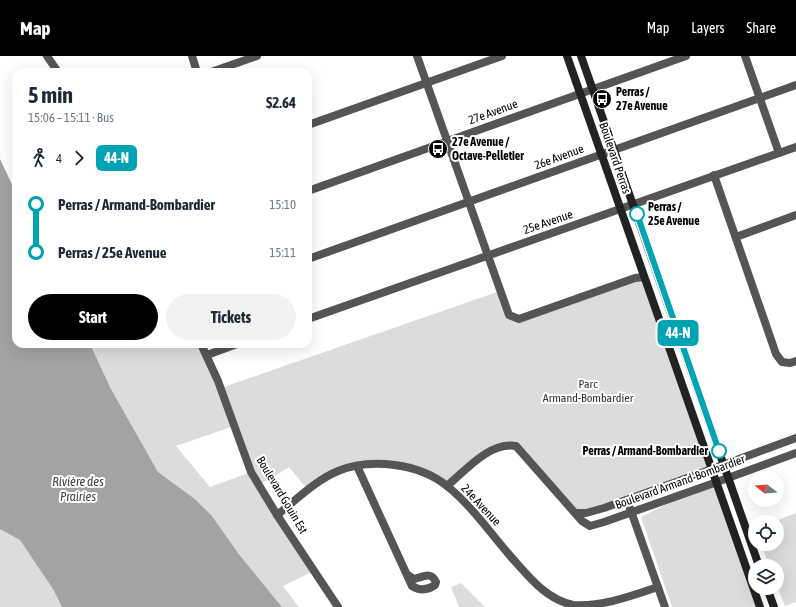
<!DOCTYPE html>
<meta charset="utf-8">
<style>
body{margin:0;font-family:"Asap Condensed",sans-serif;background:#f2f2f3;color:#1f2937;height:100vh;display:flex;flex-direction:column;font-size:15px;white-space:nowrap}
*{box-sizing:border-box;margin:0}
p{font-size:13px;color:#747a83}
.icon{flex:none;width:22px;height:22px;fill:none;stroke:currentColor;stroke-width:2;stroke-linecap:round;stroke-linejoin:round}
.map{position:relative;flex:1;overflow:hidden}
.details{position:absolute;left:12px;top:12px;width:300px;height:280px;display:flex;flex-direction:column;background:#fff;border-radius:12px;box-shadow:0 4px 16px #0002}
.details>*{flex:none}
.badge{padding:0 8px;border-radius:6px;font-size:14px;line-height:26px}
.needle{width:26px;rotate:287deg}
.fabs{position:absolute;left:748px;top:415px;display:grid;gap:8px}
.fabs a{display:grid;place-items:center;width:36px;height:36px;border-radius:50%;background:#fff;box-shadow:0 4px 16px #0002;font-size:20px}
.map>.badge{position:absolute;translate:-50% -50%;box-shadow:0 0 0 2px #fff}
.legs{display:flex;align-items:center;gap:6px;height:44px;padding:0 16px;font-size:13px}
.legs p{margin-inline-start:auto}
.headline{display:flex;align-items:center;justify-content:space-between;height:68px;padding:0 16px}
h1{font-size:22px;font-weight:700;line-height:30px}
.primary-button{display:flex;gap:8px;margin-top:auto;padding:8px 16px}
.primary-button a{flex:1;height:46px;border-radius:24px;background:#000;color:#fff;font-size:16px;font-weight:700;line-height:46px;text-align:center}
.primary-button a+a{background:#f2f2f3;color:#1f2937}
ul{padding:0 16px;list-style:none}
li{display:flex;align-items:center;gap:14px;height:48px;font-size:15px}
li i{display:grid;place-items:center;width:6px;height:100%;margin:0 5px;background:currentColor}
li i::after{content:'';width:10px;height:10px;margin:-5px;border:3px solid;border-radius:50%;background:#fff}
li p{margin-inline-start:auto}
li:first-child i{background:linear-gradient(#0000 50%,currentColor 0)}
li:last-child i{background:linear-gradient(currentColor 50%,#0000 0)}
header{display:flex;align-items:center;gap:24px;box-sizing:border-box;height:56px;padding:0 20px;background:#000;color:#fff}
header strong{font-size:19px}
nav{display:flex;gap:22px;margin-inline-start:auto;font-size:14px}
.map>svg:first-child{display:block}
.green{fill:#dcdcdc;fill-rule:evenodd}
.water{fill:#a3a3a3}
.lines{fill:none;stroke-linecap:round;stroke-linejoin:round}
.minor{stroke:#555;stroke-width:8}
.tertiary{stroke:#555;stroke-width:8}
.secondary{stroke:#222;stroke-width:8}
.line-1-casing{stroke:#fff;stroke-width:9}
.line-1{stroke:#00a3b4;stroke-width:6}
.stop-1-dot{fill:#fff;stroke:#00a3b4;stroke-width:2}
.labels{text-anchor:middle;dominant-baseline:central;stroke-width:4;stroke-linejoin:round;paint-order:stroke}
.poi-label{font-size:12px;font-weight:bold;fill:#000;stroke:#fff;text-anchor:start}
.street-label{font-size:12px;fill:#000;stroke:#fff}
.stop-label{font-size:12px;font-weight:bold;fill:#000;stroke:#fff;text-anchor:start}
.park-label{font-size:12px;fill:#333;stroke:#fff}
.water-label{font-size:13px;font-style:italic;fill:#444;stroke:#fff}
</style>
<header>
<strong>Map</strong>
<nav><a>Map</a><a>Layers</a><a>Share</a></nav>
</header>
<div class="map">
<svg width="796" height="551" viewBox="0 0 796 551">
<rect width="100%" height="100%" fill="#fff"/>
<g class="green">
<path d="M644 221 712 413 577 457 516 390 496 393 447 430 413 412 357 410 308 434 289 411 261 428 314 515 283 530 299 551H282L238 497 212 460 195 443 158 416 111 333 90 288H201L221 332 500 235 512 261ZM234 370 251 416 210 431 176 390Z"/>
<polygon points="717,426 760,551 672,551 641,461 704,430"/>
<polygon points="0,433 16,459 62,551 0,551"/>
<polygon points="796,457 796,546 785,550 777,530 777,510 769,510 761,488 777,488 777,466 773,466"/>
<polygon points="461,527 485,551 459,551 451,531"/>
</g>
<polygon class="water" points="0,103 16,137 16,288 90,288 111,333 158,416 195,443 212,460 238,497 282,551 62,551 53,533 20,484 0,473"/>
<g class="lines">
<g class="minor">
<polyline points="192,0 197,16"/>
<polyline points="417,0 509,259 519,263 635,222 644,221"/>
<polyline points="745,0 779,97"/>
<polyline points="211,16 257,0"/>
<polyline points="308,69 502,0"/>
<polyline points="714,119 776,298 782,306 790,307 796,305"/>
<polyline points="308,135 686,0"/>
<polyline points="736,181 796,159"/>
<polyline points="308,203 796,29"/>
<polyline points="308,263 796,91"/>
<polyline points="207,299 237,288"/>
<path d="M357 410 412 530C420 535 428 534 435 529L436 526C431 515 423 521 414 523L408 519"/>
<path d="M447 430C465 415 490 385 516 390L582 465 590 470 604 466 717 426"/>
<polyline points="627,444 665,551"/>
<polyline points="577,457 586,457 604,452 712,413"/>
<path d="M277 459C296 444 316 424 338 415 371 401 420 408 447 430 472 450 491 478 512 502 530 522 546 543 573 549 602 551 631 540 658 531"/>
</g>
<g class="tertiary">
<polyline points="47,0 58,16"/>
<polyline points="201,288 218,325 251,416 277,459 338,551"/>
<polyline points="712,413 796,382"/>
<polyline points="717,426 796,397"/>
</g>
<g class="secondary">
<polyline points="567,0 760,551"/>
<polyline points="581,0 759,510"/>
<polyline points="767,532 774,551"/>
</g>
</g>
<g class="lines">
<defs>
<polyline id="line-1" points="637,158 719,395"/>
</defs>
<use href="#line-1" class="line-1-casing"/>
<use href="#line-1" class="line-1"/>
</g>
<defs>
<symbol id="bus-disc" viewBox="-11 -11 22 22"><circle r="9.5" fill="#000" stroke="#fff"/><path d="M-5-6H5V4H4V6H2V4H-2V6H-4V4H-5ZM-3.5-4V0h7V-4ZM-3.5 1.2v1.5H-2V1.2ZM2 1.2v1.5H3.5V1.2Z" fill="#fff"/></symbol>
</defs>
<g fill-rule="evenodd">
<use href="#bus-disc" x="591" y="32" width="22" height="22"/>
<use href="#bus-disc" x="427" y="82" width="22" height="22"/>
</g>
<g class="stop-1-dot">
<circle cx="637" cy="158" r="7"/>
<circle cx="719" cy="395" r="7"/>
</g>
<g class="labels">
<g class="poi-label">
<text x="616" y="36">Perras /<tspan x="616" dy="14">27e Avenue</tspan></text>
<text x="452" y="86">27e Avenue /<tspan x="452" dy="14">Octave-Pelletier</tspan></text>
</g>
<g class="street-label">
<text transform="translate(493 56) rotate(-20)">27e Avenue</text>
<text transform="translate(559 101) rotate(-20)">26e Avenue</text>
<text transform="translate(615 102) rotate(71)">Boulevard Perras</text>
<text transform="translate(548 166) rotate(-19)">25e Avenue</text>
<text transform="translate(680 426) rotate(-20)">Boulevard Armand-Bombardier</text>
<text transform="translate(282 439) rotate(59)">Boulevard Gouin Est</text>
<text transform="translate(481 449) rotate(47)">24e Avenue</text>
</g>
<g class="stop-label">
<text x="648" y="151">Perras /<tspan x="648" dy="14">25e Avenue</tspan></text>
<text x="708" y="395" text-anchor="end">Perras / Armand-Bombardier</text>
</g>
<g class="park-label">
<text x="588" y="328">Parc<tspan x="588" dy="14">Armand-Bombardier</tspan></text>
</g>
<g class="water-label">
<text x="78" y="425">Rivière des<tspan x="78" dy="15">Prairies</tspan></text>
</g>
</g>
</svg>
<div class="fabs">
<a><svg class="needle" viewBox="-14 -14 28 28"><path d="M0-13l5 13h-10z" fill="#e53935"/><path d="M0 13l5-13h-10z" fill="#747a83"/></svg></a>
<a><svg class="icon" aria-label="locate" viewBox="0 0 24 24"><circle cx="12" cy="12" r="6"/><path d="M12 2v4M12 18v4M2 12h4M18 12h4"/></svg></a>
<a><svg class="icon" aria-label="layers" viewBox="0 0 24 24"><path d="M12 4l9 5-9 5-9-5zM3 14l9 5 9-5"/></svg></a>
</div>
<b class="badge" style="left:678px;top:277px;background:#00a3b4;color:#fff">44-N</b>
<section class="details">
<div class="headline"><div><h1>5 min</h1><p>15:06 – 15:11 · Bus</p></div><b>$2.64</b></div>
<div class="legs"><svg class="icon" aria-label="walk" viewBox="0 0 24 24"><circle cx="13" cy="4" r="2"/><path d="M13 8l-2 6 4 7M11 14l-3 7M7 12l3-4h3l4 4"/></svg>4<svg class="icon" aria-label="forward" viewBox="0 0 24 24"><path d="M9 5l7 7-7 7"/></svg><b class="badge" style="background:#00a3b4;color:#fff">44-N</b></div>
<ul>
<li><i style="color:#00a3b4"></i><b>Perras / Armand-Bombardier</b><p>15:10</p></li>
<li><i style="color:#00a3b4"></i><b>Perras / 25e Avenue</b><p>15:11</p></li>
</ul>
<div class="primary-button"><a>Start</a><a>Tickets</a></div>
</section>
</div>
